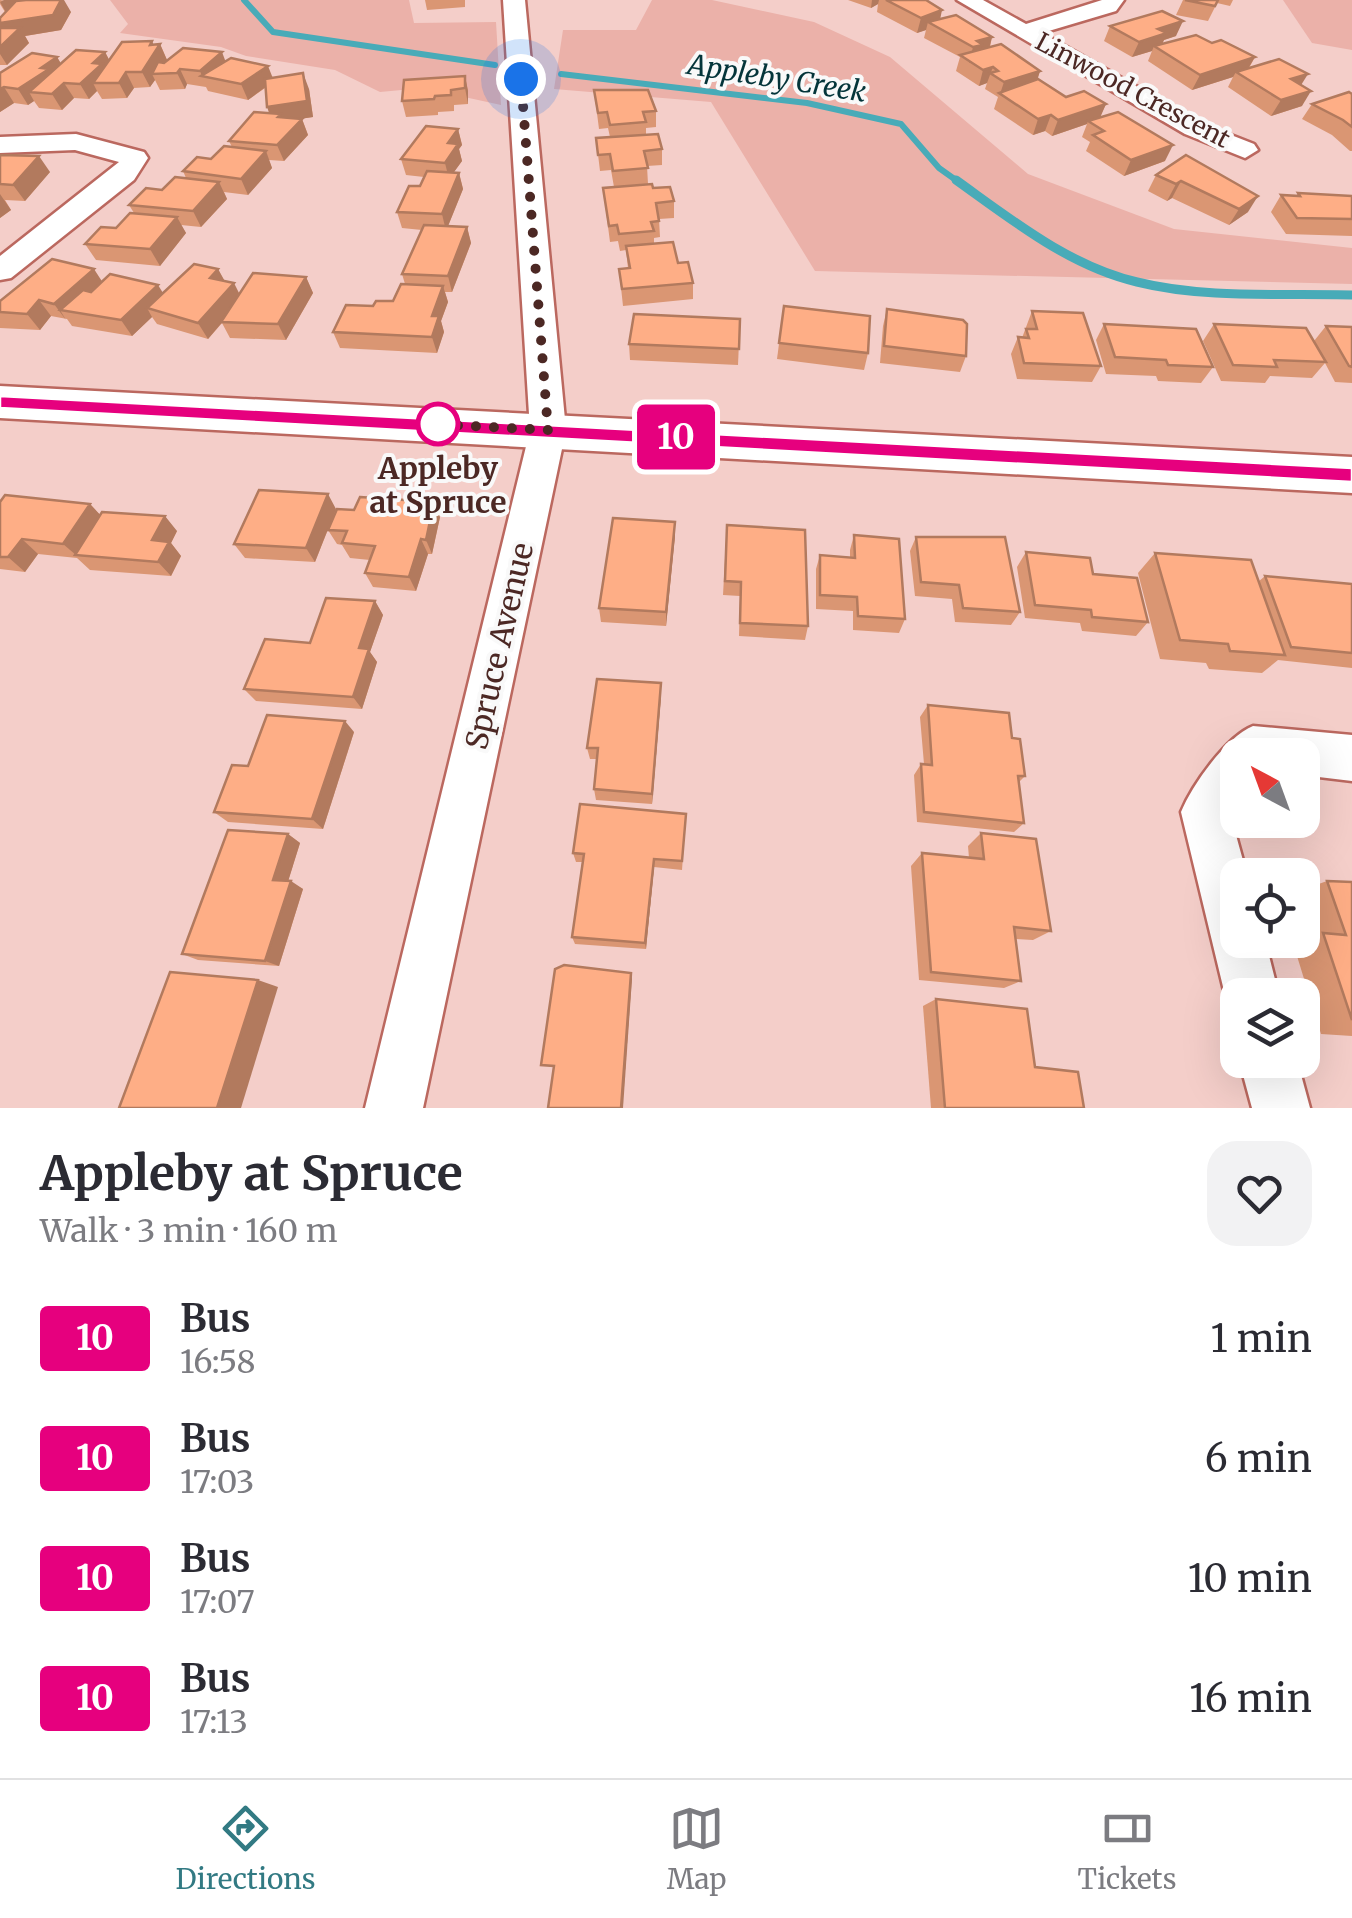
<!DOCTYPE html>
<meta charset="utf-8">
<style>
body{margin:0;font-family:Merriweather,serif;background:#f2f2f3;color:#2b2b33;height:100vh;display:flex;flex-direction:column;font-size:38px;white-space:nowrap}
*{box-sizing:border-box;margin:0}
p{font-size:32px;color:#7c7c81}
.icon{flex:none;width:55px;height:55px;fill:none;stroke:currentColor;stroke-width:2;stroke-linecap:round;stroke-linejoin:round}
.map{position:relative;height:1108px;overflow:hidden}
.sheet{display:flex;flex-direction:column;background:#fff;flex:1}
.sheet>*{flex:none}
.badge{padding:0 20px;border-radius:8px;font-size:35px;line-height:65px}
.needle{width:65px;rotate:319deg}
.fabs{position:absolute;left:1220px;top:738px;display:grid;gap:20px}
.fabs a{display:grid;place-items:center;width:100px;height:100px;border-radius:20px;background:#fff;box-shadow:0 10px 40px #0002;font-size:50px}
.you{position:absolute;width:50px;height:50px;margin:-25px;border:8px solid #fff;border-radius:50%;background:#1a73e8;box-shadow:0 0 0 15px #1a73e833}
.map>.badge{position:absolute;translate:-50% -50%;box-shadow:0 0 0 5px #fff}
.round{display:grid;place-items:center;flex:none;width:105px;height:105px;border-radius:30px;background:#f2f2f3}
.headline{display:flex;align-items:center;justify-content:space-between;height:170px;padding:0 40px}
h1{font-size:48px;font-weight:700;line-height:75px}
ul{padding:0;list-style:none}
li{display:flex;align-items:center;gap:30px;height:120px;padding:0 40px}
li div{flex:1}
li b{display:block;font-size:38px}
li em{font-style:normal}
li .badge{min-width:110px;font-weight:700;text-align:center}
.menu{display:flex;justify-content:space-around;align-items:center;height:140px;border-top:2px solid #e1e1e2;background:#fff;font-size:28px;color:#7c7c81}
.menu a{display:grid;justify-items:center;gap:5px}
.menu .selected{color:#327a83}
.map>svg:first-child{display:block}
.green{fill:#ebb1a9}
.lines{fill:none;stroke-linecap:round;stroke-linejoin:round}
.stream-far1{stroke:#48abb8;stroke-width:6}
.stream{stroke:#48abb8;stroke-width:9}
.minor-casing{stroke:#bb685f;stroke-width:5}
.major-casing{stroke:#bb685f;stroke-width:5}
.minor{fill:#fff;fill-rule:evenodd}
.major{fill:#fff;fill-rule:evenodd}
.wall{fill:#da9673}
.shaded-wall{fill:#b27a5e}
.building{fill:#feae86;stroke:#b27a5e;stroke-width:2.5}
.line{fill:#e6007e;stroke:#fff;stroke-width:2.5}
.walk{stroke:#4c2824;stroke-width:10;stroke-dasharray:0 18}
.stop-dot{fill:#fff;stroke:#e6007e;stroke-width:5}
.labels{text-anchor:middle;dominant-baseline:central;stroke-width:8;stroke-linejoin:round;paint-order:stroke}
.far-street-label{font-size:25px;fill:#4c2824;stroke:#f9f9f9}
.far-water-label{font-size:28px;font-style:italic;fill:#04353a;stroke:#f9f9f9}
.stop-label{font-size:30px;font-weight:bold;fill:#4c2824;stroke:#f9f9f9}
.street-label{font-size:30px;fill:#4c2824;stroke:#f9f9f9}
</style>
<div class="map">
<svg width="1352" height="1108" viewBox="0 0 1352 1108">
<rect width="100%" height="100%" fill="#f4cec9"/>
<g class="green">
<polygon points="110,0 409,0 414,23 496,22 501,105 423,88 380,92 335,70 246,56 221,47 120,33 128,24"/>
<polygon points="652,0 712,0 814,22 890,57 1028,174 1174,229 1352,248 1352,284 815,271 711,102 554,89 563,30 636,30"/>
<polygon points="1283,0 1352,0 1352,50 1312,43"/>
</g>
<g class="lines">
<g class="stream-far1">
<polyline points="244,0 273,32 495,65"/>
<polyline points="561,74 807,103 901,124 939,168 960,183"/>
</g>
<path class="stream" d="M956 180C1012 220 1069 266 1137 282 1205 299 1282 293 1352 295"/>
<defs>
<g id="minor">
<polygon points="503,0 525,0 566,430 423,1108 365,1108 530,430"/>
<polygon points="957,0 983,0 1026,24 1102,0 1124,0 1116,11 1042,33 1203,124 1254,144 1258,150 1245,158 1185,134"/>
<polygon points="76,134 144,152 148,158 134,180 11,278 0,280 0,256 119,162 75,150 0,153 0,137"/>
<path d="M1253 726 1352 735V781L1302 775V755H1238V809L1231 817 1247 875H1238V940H1265L1279 995H1238V1016L1233 1014 1225 995 1181 812C1192 785 1227 736 1253 726Z"/>
<polygon points="1239,1060 1297,1060 1310,1108 1252,1108"/>
</g>
<polygon id="major" points="0,386 1352,457 1352,493 0,418"/>
</defs>
<use href="#minor" class="minor-casing"/>
<use href="#major" class="major-casing"/>
<use href="#minor" class="minor"/>
<use href="#major" class="major"/>
</g>
<g class="wall">
<polygon points="0,0 71,12 61,30 25,36 29,43 7,65 0,65 0,18 5,12 0,4"/>
<polygon points="425,0 465,0 465,7 427,10"/>
<polygon points="848,0 926,0 940,19 992,37 990,47 1040,71 1037,80 1066,97 1106,104 1100,117 1165,161 1124,176 1086,151 1090,142 1082,137 1087,124 1052,136 1045,131 1033,135 994,109 998,97 985,89 987,83 979,86 956,71 960,57 924,38 926,30 917,33 877,12 878,4 871,8"/>
<polygon points="1183,0 1233,0 1230,6 1217,3 1208,21 1176,15"/>
<polygon points="1110,26 1176,36 1164,40 1162,43 1212,43 1255,57 1249,68 1301,85 1302,106 1271,116 1228,87 1233,77 1192,90 1148,61 1152,51 1132,57 1104,41"/>
<polygon points="160,44 167,60 225,61 309,89 313,117 299,119 302,119 308,135 284,161 269,160 272,168 248,195 224,192 227,199 201,227 181,225 186,233 160,266 96,260 85,244 116,228 134,213 129,205 186,178 183,171 211,159 232,147 229,141 269,113 265,88 248,100 208,91 206,87 187,84 185,89 160,90 155,80 150,87 134,88 127,98 102,99 97,91 89,99 74,98 62,110 39,108 34,101 28,105 14,103 0,112 0,73 57,57 61,64 105,52 109,60 154,45"/>
<polygon points="465,76 468,91 468,104 454,105 454,111 438,112 438,115 406,117 402,101"/>
<polygon points="594,90 656,111 656,127 646,128 646,135 662,149 662,165 647,166 648,184 614,187 611,170 600,171 596,138 610,137 608,128 599,129"/>
<polygon points="1352,94 1352,151 1350,151 1332,135 1302,119 1312,104"/>
<polygon points="458,129 462,145 459,149 462,161 453,173 459,173 463,189 448,226 467,227 471,243 452,292 445,292 448,302 441,321 444,332 437,353 340,348 333,332 373,306 393,301 405,284 402,274 422,230 402,228 397,212 420,186 424,177 406,175 401,159"/>
<polygon points="0,155 50,172 25,201 5,200 11,210 0,218"/>
<polygon points="1186,155 1248,212 1229,225 1172,198 1167,201 1148,191 1156,175"/>
<polygon points="603,188 653,188 674,201 674,218 659,219 660,237 654,238 654,243 678,263 693,283 693,299 623,306 619,269 628,268 626,250 620,251 618,241 610,242"/>
<polygon points="1298,193 1352,196 1352,236 1286,234 1271,212 1281,195 1297,196"/>
<polygon points="218,269 224,281 240,294 306,277 313,293 286,340 230,338 222,323 208,339 157,324 152,317 132,336 72,326 67,319 51,316 40,330 0,328 0,301 102,282 163,293"/>
<polygon points="784,306 868,353 864,370 777,359"/>
<polygon points="887,309 966,356 960,372 880,363 883,326"/>
<polygon points="1032,311 1101,366 1092,382 1017,379 1011,354 1018,337 1022,338"/>
<polygon points="740,319 738,365 630,360 629,344"/>
<polygon points="1104,324 1213,367 1201,383 1158,381 1156,376 1106,374 1096,340"/>
<polygon points="1214,324 1314,341 1326,326 1352,327 1352,383 1335,382 1325,363 1312,378 1270,376 1265,383 1221,381 1203,341"/>
<polygon points="0,502 90,504 100,515 177,531 171,543 181,556 171,576 90,570 77,558 38,554 25,572 0,569"/>
<polygon points="336,509 315,562 245,558 234,544"/>
<polygon points="440,517 432,554 428,554 416,591 373,587 365,573 370,560 350,558 342,545 337,544 328,530"/>
<polygon points="854,535 905,619 899,633 853,630 853,611 816,609 816,569 820,555 850,557 850,550"/>
<polygon points="675,536 666,626 601,622 599,608"/>
<polygon points="916,537 1020,612 1011,625 955,622 952,599 915,596 910,551"/>
<polygon points="726,540 808,626 805,640 739,636 740,596 723,595"/>
<polygon points="1026,552 1093,574 1148,622 1136,636 1082,631 1080,623 1025,618 1017,567"/>
<polygon points="1155,553 1258,582 1265,576 1352,584 1352,668 1278,660 1262,673 1209,669 1206,663 1160,659 1138,573"/>
<polygon points="375,601 383,615 370,652 377,662 362,709 256,701 244,689 310,643"/>
<polygon points="661,683 661,696 652,804 596,800 594,789 597,759 590,759 587,748"/>
<polygon points="928,705 1012,738 1025,776 1019,782 1024,823 1014,832 917,822 914,775 921,764 924,764 920,717"/>
<polygon points="354,732 323,829 228,822 214,812 248,766"/>
<polygon points="686,814 682,870 654,867 646,949 575,944 572,937 582,862 576,862 573,853"/>
<polygon points="981,833 1051,931 1033,940 1016,939 1021,981 1004,988 919,980 911,866 922,853 969,858 968,846"/>
<polygon points="288,834 300,843 288,881 303,889 279,966 198,960 182,954"/>
<polygon points="1327,881 1352,882 1352,1036 1321,1034 1293,943 1312,937 1302,907 1302,890"/>
<polygon points="936,999 1035,1067 1084,1108 931,1108 923,1006"/>
</g>
<g class="shaded-wall">
<polygon points="4,0 64,0 71,12 61,30 25,36 29,43 7,65 0,54 0,23 8,16 0,2"/>
<polygon points="872,0 879,0 878,4 871,8"/>
<polygon points="942,10 939,25 928,22 926,30 917,33 921,18"/>
<polygon points="1183,21 1176,36 1164,40 1160,49 1154,46 1152,51 1132,57 1139,42 1158,29"/>
<polygon points="992,37 988,53 978,60 969,63 973,47 977,41"/>
<polygon points="152,41 156,50 160,44 167,60 152,74 155,80 150,87 142,72"/>
<polygon points="105,52 113,67 93,83 97,91 89,99 80,84 93,63"/>
<polygon points="222,52 228,68 202,76 200,71"/>
<polygon points="57,57 66,72 29,92 34,101 28,105 18,89 41,68"/>
<polygon points="1255,57 1246,72 1236,72 1233,77 1192,90 1200,75"/>
<polygon points="268,66 274,81 248,100 241,84"/>
<polygon points="993,67 987,83 979,86 983,70"/>
<polygon points="180,69 187,84 185,89 177,73"/>
<polygon points="1040,71 1035,87 1000,94 1004,82"/>
<polygon points="126,72 134,88 127,98 119,83"/>
<polygon points="303,73 309,89 313,117 273,123 267,107"/>
<polygon points="1308,74 1298,90 1291,79"/>
<polygon points="465,76 468,91 468,104 465,88"/>
<polygon points="64,83 74,98 62,110 52,94"/>
<polygon points="4,87 14,103 0,112 0,89"/>
<polygon points="1311,91 1302,106 1271,116 1281,100"/>
<polygon points="1106,104 1099,120 1088,121 1087,124 1052,136 1058,120"/>
<polygon points="1051,115 1045,131 1033,135 1038,119"/>
<polygon points="302,119 308,135 284,161 277,145"/>
<polygon points="458,129 462,145 459,149 462,161 449,179 445,163 448,143"/>
<polygon points="1173,145 1165,161 1124,176 1131,160"/>
<polygon points="266,151 272,168 248,195 241,179"/>
<polygon points="39,156 50,172 25,201 13,185"/>
<polygon points="459,173 463,189 446,231 442,214"/>
<polygon points="1181,181 1172,198 1167,201 1176,184"/>
<polygon points="219,182 227,199 201,227 193,211"/>
<polygon points="0,194 11,210 0,218"/>
<polygon points="1258,196 1248,212 1229,225 1239,209"/>
<polygon points="177,217 186,233 160,266 150,249"/>
<polygon points="467,227 471,243 452,292 448,276"/>
<polygon points="94,269 105,286 60,310 66,320 54,304"/>
<polygon points="218,269 227,285 210,278"/>
<polygon points="306,277 313,293 286,340 278,324"/>
<polygon points="234,283 242,299 208,339 198,323"/>
<polygon points="158,285 168,301 147,308 152,317 132,336 121,320"/>
<polygon points="443,286 448,302 441,321 444,332 437,353 432,337 432,316"/>
<polygon points="39,300 51,316 40,330 27,314"/>
<polygon points="328,494 336,509 315,562 306,548"/>
<polygon points="434,502 440,517 432,554 426,540"/>
<polygon points="90,504 104,519 76,555 63,544"/>
<polygon points="165,516 177,531 171,543 181,556 171,576 158,562 152,540"/>
<polygon points="675,522 675,536 666,626 666,612"/>
<polygon points="22,539 38,554 25,572 8,557"/>
<polygon points="421,539 428,554 416,591 409,577"/>
<polygon points="375,601 383,615 370,652 377,662 362,709 353,697 359,648"/>
<polygon points="661,683 661,696 652,804 652,794"/>
<polygon points="345,721 354,732 323,829 312,819"/>
<polygon points="288,834 300,843 286,888 273,880"/>
<polygon points="654,859 654,867 646,949 645,943"/>
<polygon points="291,881 303,889 279,966 265,961"/>
<polygon points="631,973 632,979 623,1108 621,1108"/>
<polygon points="258,980 278,987 241,1108 217,1108"/>
</g>
<g class="building">
<polygon points="26,0 61,0 53,15 0,23 0,18 16,1"/>
<polygon points="886,0 926,0 942,10 921,18"/>
<polygon points="1185,0 1218,0 1215,6"/>
<polygon points="1162,11 1183,21 1158,29 1167,33 1139,42 1110,26"/>
<polygon points="956,15 992,37 977,41 983,45 973,47 928,22"/>
<polygon points="0,28 20,28 0,47"/>
<polygon points="1196,35 1212,43 1221,40 1255,57 1200,75 1154,46"/>
<polygon points="152,41 150,45 160,44 142,72 126,72 119,83 93,83 122,42"/>
<polygon points="1001,44 1040,71 1004,82 990,73 998,71 993,67 983,70 960,55"/>
<polygon points="183,48 222,52 200,71 180,69 177,73 152,74 158,62 164,63"/>
<polygon points="76,50 105,52 93,63 102,64 80,84 64,83 52,94 29,92"/>
<polygon points="32,53 57,57 41,68 49,69 18,89 4,87 0,89 0,73"/>
<polygon points="231,58 268,66 241,84 201,76"/>
<polygon points="1279,59 1308,74 1291,79 1311,91 1281,100 1236,72"/>
<polygon points="303,73 307,101 267,107 265,79"/>
<polygon points="465,76 465,88 451,90 451,95 435,96 434,99 402,101 404,80"/>
<polygon points="1038,79 1066,97 1084,91 1106,104 1058,120 1051,115 1038,119 999,93"/>
<polygon points="594,90 648,90 656,111 643,112 646,122 610,125 607,112 598,113"/>
<polygon points="1349,92 1352,94 1352,127 1343,120 1312,104"/>
<polygon points="254,112 281,114 278,117 302,119 277,145 229,141"/>
<polygon points="1118,112 1173,145 1131,160 1093,135 1104,131 1088,121"/>
<polygon points="426,126 458,129 448,143 458,144 445,163 401,159"/>
<polygon points="658,134 662,149 644,151 648,168 613,171 610,154 598,155 596,138"/>
<polygon points="224,146 266,151 241,179 183,171 197,157 211,159"/>
<polygon points="0,155 39,156 13,185 0,184"/>
<polygon points="1186,155 1258,196 1239,209 1181,181 1176,184 1156,175"/>
<polygon points="427,171 459,173 442,214 397,212 409,186 420,186"/>
<polygon points="175,177 219,182 193,211 129,205 146,188 162,190"/>
<polygon points="652,184 653,188 670,187 674,201 656,203 659,221 651,222 654,231 619,234 617,225 609,226 603,188"/>
<polygon points="1298,193 1352,196 1352,219 1297,218 1281,195 1300,196"/>
<polygon points="130,213 177,217 150,249 85,244 101,227 116,228"/>
<polygon points="424,225 467,227 448,276 402,274"/>
<polygon points="673,242 678,263 688,262 693,283 622,289 619,269 630,268 626,246"/>
<polygon points="52,259 94,269 54,304 39,300 27,314 0,312 0,301"/>
<polygon points="194,264 218,269 210,278 234,283 198,323 147,308"/>
<polygon points="253,273 306,277 278,324 221,322"/>
<polygon points="110,274 158,285 121,320 60,310 83,290 91,292"/>
<polygon points="401,284 443,286 432,316 439,316 432,337 333,332 346,305 373,306 376,301 393,301"/>
<polygon points="784,306 870,316 868,353 779,343"/>
<polygon points="887,309 963,320 967,324 966,356 884,346"/>
<polygon points="1032,311 1083,313 1101,366 1024,363 1018,337 1029,338 1026,329 1037,329"/>
<polygon points="634,314 740,319 739,349 629,344"/>
<polygon points="1104,324 1196,329 1213,367 1168,365 1166,360 1115,357"/>
<polygon points="1214,324 1306,328 1326,362 1274,360 1277,367 1233,365"/>
<polygon points="1326,326 1352,327 1352,367 1349,366"/>
<polygon points="259,490 328,494 306,548 234,544"/>
<polygon points="5,495 90,504 63,544 22,539 8,557 0,557 0,502"/>
<polygon points="360,497 434,502 426,540 421,539 409,577 365,573 375,546 342,543 347,531 328,530 337,509 354,510"/>
<polygon points="102,512 165,516 152,540 169,542 158,562 75,555"/>
<polygon points="613,518 675,522 666,612 599,608"/>
<polygon points="727,525 805,530 808,626 740,623 741,582 725,581"/>
<polygon points="854,535 899,539 905,619 858,616 857,597 820,595 820,555 855,558"/>
<polygon points="916,537 1005,537 1020,612 963,608 959,585 921,582"/>
<polygon points="1026,552 1090,558 1093,574 1137,578 1148,622 1092,617 1091,610 1035,605"/>
<polygon points="1155,553 1251,560 1285,655 1230,651 1228,644 1180,640"/>
<polygon points="1265,576 1352,584 1352,653 1291,647"/>
<polygon points="326,598 375,601 359,648 369,649 353,697 244,689 265,639 310,643"/>
<polygon points="597,679 661,683 652,794 594,789 598,748 587,748"/>
<polygon points="928,705 1009,713 1012,738 1020,739 1025,776 1018,776 1024,823 924,812 921,764 932,765"/>
<polygon points="267,715 345,721 312,819 214,812 232,765 248,766"/>
<polygon points="580,804 686,814 682,861 654,859 645,943 572,937 584,854 573,853"/>
<polygon points="228,830 288,834 273,880 291,881 265,961 182,954"/>
<polygon points="981,833 1036,839 1051,931 1014,927 1021,981 931,972 922,853 984,859"/>
<polygon points="1327,881 1352,882 1352,1020 1323,933 1346,935"/>
<polygon points="564,965 631,973 621,1108 548,1108 554,1066 541,1065 555,969"/>
<polygon points="170,972 258,980 217,1108 119,1108"/>
<polygon points="936,999 1027,1009 1035,1067 1078,1072 1084,1108 945,1108"/>
</g>
<polygon class="line" points="0,396 1352,468 1352,482 0,408"/>
<g class="lines">
<polyline class="walk" points="438,424 430,424 548,430 521,79"/>
</g>
<circle class="stop-dot" cx="438" cy="424" r="20"/>
<g class="labels">
<g class="far-street-label">
<text transform="translate(1133 90) rotate(28)">Linwood Crescent</text>
</g>
<g class="far-water-label">
<text transform="translate(777 78) rotate(9)">Appleby Creek</text>
</g>
<g class="stop-label">
<text x="438" y="468">Appleby<tspan x="438" dy="34">at Spruce</tspan></text>
</g>
<g class="street-label">
<text transform="translate(499 646) rotate(-77)">Spruce Avenue</text>
</g>
</g>
</svg>
<div class="fabs">
<a><svg class="needle" viewBox="-14 -14 28 28"><path d="M0-13l5 13h-10z" fill="#e53935"/><path d="M0 13l5-13h-10z" fill="#7c7c81"/></svg></a>
<a><svg class="icon" aria-label="locate" viewBox="0 0 24 24"><circle cx="12" cy="12" r="6"/><path d="M12 2v4M12 18v4M2 12h4M18 12h4"/></svg></a>
<a><svg class="icon" aria-label="layers" viewBox="0 0 24 24"><path d="M12 4l9 5-9 5-9-5zM3 14l9 5 9-5"/></svg></a>
</div>
<div class="you" style="left:521px;top:79px"></div>
<b class="badge" style="left:676px;top:437px;background:#e6007e;color:#fff">10</b>
</div>
<section class="sheet">
<div class="headline"><div><h1>Appleby at Spruce</h1><p>Walk · 3 min · 160 m</p></div><a class="round"><svg class="icon" aria-label="heart" viewBox="0 0 24 24"><path d="M12 20l-8-8c-3-5 5-10 8-4 3-6 11-1 8 4z"/></svg></a></div>
<ul>
<li><span class="badge" style="background:#e6007e;color:#fff">10</span><div><b>Bus</b><p>16:58</p></div><em>1 min</em></li>
<li><span class="badge" style="background:#e6007e;color:#fff">10</span><div><b>Bus</b><p>17:03</p></div><em>6 min</em></li>
<li><span class="badge" style="background:#e6007e;color:#fff">10</span><div><b>Bus</b><p>17:07</p></div><em>10 min</em></li>
<li><span class="badge" style="background:#e6007e;color:#fff">10</span><div><b>Bus</b><p>17:13</p></div><em>16 min</em></li>
</ul>
</section>
<nav class="menu">
<a class="selected"><svg class="icon" aria-label="directions" viewBox="0 0 24 24"><path d="M12 3l9 9-9 9-9-9zM9 14v-3h6M13 9l2 2-2 2"/></svg>Directions</a>
<a><svg class="icon" aria-label="map" viewBox="0 0 24 24"><path d="M3 6l6-2 6 2 6-2v14l-6 2-6-2-6 2zM9 4v14M15 6v14"/></svg>Map</a>
<a><svg class="icon" aria-label="tickets" viewBox="0 0 24 24"><path d="M3 7h18v10H3zM15 7v10"/></svg>Tickets</a>
</nav>
